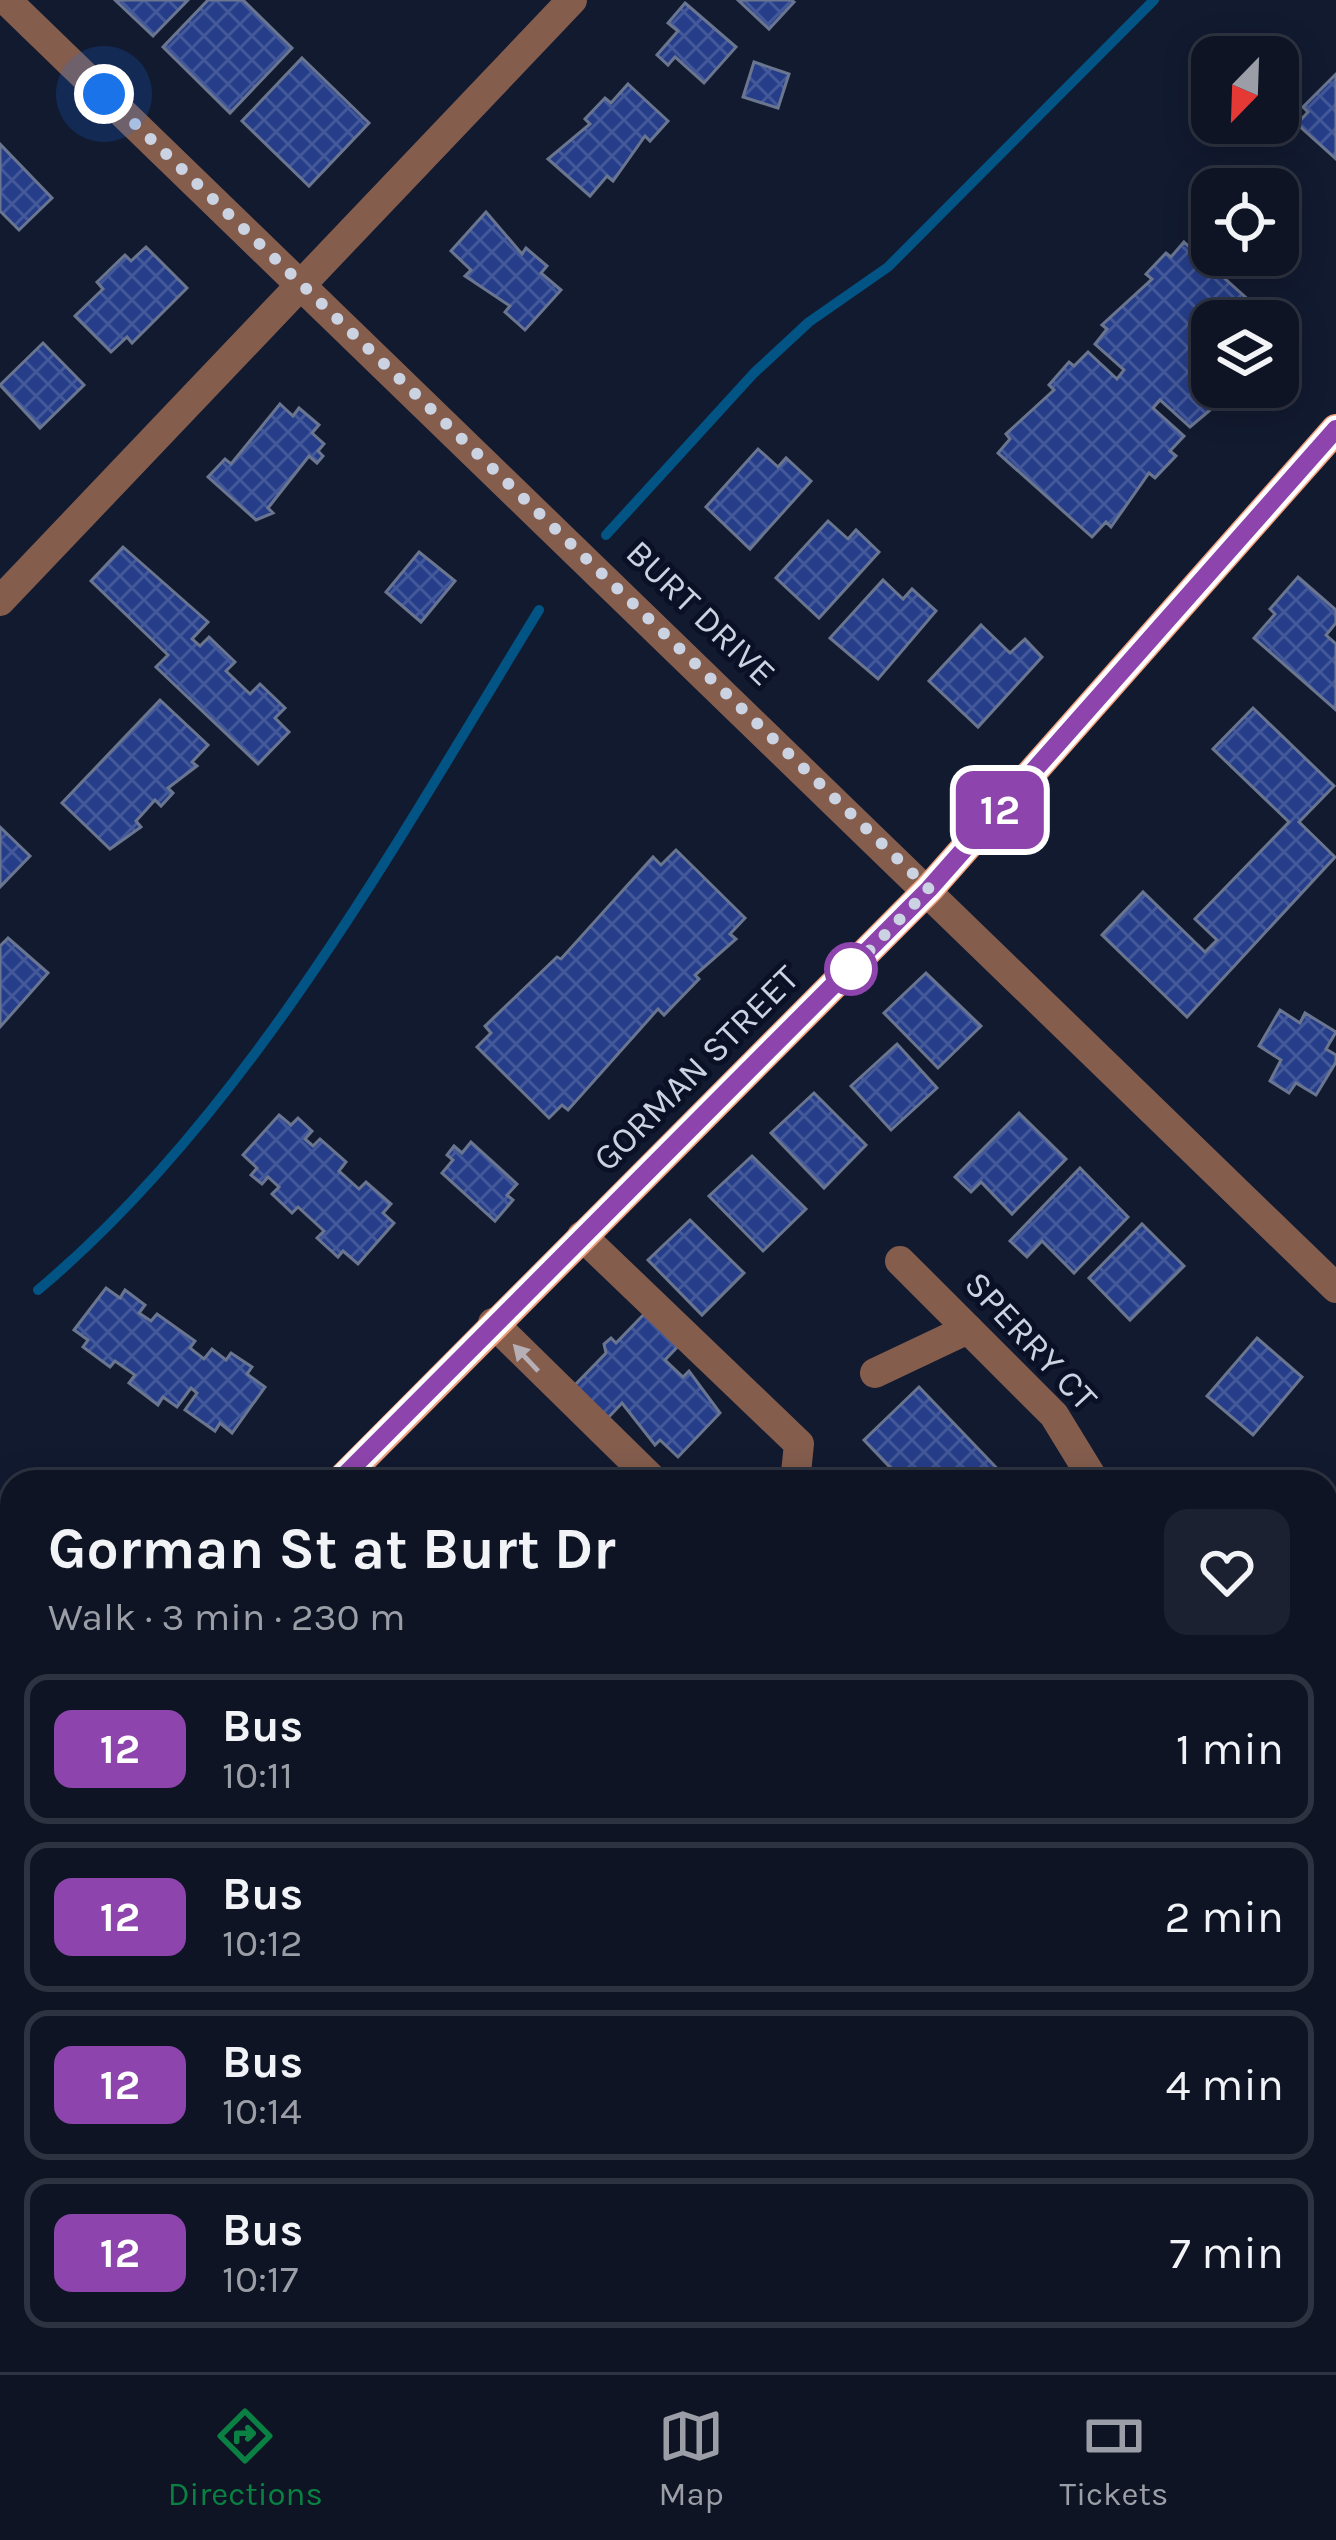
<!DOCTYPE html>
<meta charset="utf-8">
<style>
body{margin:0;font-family:Karla,sans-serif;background:#1c2131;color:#f1f3f6;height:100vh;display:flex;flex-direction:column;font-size:45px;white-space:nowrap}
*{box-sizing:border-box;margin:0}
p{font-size:39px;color:#9b9ea6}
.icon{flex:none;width:66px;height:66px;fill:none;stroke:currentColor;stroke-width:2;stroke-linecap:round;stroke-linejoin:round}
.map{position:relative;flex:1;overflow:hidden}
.side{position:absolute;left:0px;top:1470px;width:1338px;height:903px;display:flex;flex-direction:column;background:#0e1424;border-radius:36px 36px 0 0;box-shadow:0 6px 30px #0003,0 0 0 3px #2e3341}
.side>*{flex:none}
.badge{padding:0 24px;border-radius:18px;font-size:42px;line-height:78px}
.needle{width:78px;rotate:203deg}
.buttons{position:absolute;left:1191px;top:36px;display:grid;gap:24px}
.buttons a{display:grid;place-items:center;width:108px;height:108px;border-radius:24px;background:#0e1424;box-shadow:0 6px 30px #0003,0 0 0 3px #2e3341;font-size:60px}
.you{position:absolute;width:60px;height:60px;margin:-30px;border:9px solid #fff;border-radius:50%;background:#1a73e8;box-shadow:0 0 0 18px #1a73e833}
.map>.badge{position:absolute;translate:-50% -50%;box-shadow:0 0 0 6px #fff}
.round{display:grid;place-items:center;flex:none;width:126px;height:126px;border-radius:24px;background:#1c2131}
.headline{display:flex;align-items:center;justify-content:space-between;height:204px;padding:0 48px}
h1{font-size:57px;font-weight:700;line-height:90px}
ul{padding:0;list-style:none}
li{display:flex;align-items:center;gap:36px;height:150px;margin:0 24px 18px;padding:0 24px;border:6px solid #2e3341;border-radius:24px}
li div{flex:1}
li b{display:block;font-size:45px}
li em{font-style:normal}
li .badge{min-width:132px;font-weight:700;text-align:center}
.menu{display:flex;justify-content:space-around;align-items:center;height:168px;border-top:3px solid #2e3341;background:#0e1424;font-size:33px;color:#9b9ea6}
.menu a{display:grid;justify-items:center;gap:6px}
.menu .selected{color:#0b8043}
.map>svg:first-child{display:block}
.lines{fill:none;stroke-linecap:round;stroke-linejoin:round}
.stream{stroke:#015483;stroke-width:10}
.building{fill:url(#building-cross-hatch);stroke:#6a7590;stroke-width:3}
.minor{stroke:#845d4d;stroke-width:30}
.major{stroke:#f19e7c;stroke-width:30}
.oneway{fill:#b6afb5}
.line-casing{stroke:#fff;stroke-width:27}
.line{stroke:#8e44ad;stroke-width:18}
.walk{stroke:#cbd2e1;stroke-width:12;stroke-dasharray:0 21.6}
.stop-dot{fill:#fff;stroke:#8e44ad;stroke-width:6}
.labels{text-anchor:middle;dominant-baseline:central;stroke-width:10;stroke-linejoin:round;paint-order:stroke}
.street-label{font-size:36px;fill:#cbd2e1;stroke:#0a1126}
</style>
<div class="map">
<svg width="1336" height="2372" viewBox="0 0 1336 2372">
<defs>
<pattern id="building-cross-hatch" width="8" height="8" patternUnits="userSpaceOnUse" patternTransform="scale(3)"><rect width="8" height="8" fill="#263e89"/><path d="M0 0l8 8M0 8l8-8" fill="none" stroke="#445999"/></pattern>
</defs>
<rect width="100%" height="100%" fill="#121a30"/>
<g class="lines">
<g class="stream">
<polyline points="606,535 754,373 809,322 888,267 1154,0"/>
<path d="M38 1290C247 1115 397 841 539 610"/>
</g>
</g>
<g class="building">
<polygon points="115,0 188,0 153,36"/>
<polygon points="208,0 243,0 292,48 230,113 163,47"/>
<polygon points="738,0 791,0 794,2 769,29"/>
<polygon points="685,3 736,47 704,83 675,57 668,65 657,55 678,31 668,23"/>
<polygon points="302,58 369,123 309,186 242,121"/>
<polygon points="754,62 789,74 778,108 743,97"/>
<polygon points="1336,74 1336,159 1297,124 1308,112 1303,107"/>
<polygon points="628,84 668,121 650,141 645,136 613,181 607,176 590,196 548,159 590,124 585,119 605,98 611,103"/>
<polygon points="0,144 52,198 19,230 0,211"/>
<polygon points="486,212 522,254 526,248 547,266 541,273 561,290 525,330 505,312 510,306 465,276 471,270 451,251"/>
<polygon points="1184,242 1272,321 1212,321 1212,387 1225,387 1228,395 1190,427 1160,400 1153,408 1184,436 1170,451 1176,456 1155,478 1149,473 1111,527 1106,522 1092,537 998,453 1010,439 1006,434 1054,390 1049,385 1069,362 1074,366 1088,352 1117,379 1124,370 1095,344 1107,329 1102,325 1152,279 1146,274 1166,253 1171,257"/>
<polygon points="146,247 187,288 132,343 127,337 111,352 75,316 103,289 97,282 125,255 131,261"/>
<polygon points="43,343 84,385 40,428 0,385"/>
<polygon points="280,404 293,416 299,408 319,425 312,433 324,444 318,451 323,456 317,463 309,456 268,508 273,513 256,520 208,477 225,459 231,464"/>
<polygon points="758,449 778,467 786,458 811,481 750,549 706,507"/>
<polygon points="828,521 848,539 856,530 879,552 819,618 776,578"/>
<polygon points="123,547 208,622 192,639 200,646 209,637 235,662 226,671 250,694 260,684 285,708 275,718 289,732 258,764 156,667 168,655 91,581"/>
<polygon points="419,552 455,581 421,622 386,592"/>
<polygon points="1298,577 1336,610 1336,623 1326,635 1336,644 1336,710 1254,638 1275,614 1270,609"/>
<polygon points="883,580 903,599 912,589 936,611 878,679 830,638"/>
<polygon points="981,625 1010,653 1025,639 1042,657 978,727 929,681"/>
<polygon points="160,700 208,745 192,762 197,766 168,788 173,793 161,806 155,800 136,821 141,827 110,849 62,803"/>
<polygon points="1253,708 1334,786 1299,822 1335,857 1187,1017 1102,935 1143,892 1205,952 1217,940 1195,919 1289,822 1213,749"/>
<polygon points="0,827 30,856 0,887"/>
<polygon points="676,850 745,918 730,934 736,939 695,975 699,979 664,1015 658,1009 568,1110 562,1105 549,1118 477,1047 491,1033 485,1026 557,957 561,959 653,857 661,865"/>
<polygon points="8,938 48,973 0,1027 0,946"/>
<polygon points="926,973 981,1026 938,1068 884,1013"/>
<polygon points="1280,1010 1300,1023 1305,1013 1336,1032 1326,1049 1336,1055 1336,1062 1316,1095 1296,1083 1289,1093 1270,1081 1281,1060 1259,1046"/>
<polygon points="897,1044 937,1088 891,1130 851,1086"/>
<polygon points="814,1093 866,1145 824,1188 771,1133"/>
<polygon points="1019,1113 1066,1159 1012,1214 981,1182 971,1192 955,1177"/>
<polygon points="279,1115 291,1125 298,1118 312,1131 305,1139 313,1146 320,1139 346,1162 339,1171 359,1189 366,1182 391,1204 383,1213 394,1223 358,1264 343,1251 338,1257 317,1238 324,1231 298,1207 292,1213 272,1194 279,1187 268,1177 262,1184 251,1175 257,1168 243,1155"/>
<polygon points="471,1142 517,1184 507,1195 513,1200 495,1221 442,1173 453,1160 447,1155 454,1146 462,1153"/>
<polygon points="752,1156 806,1209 763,1251 709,1196"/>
<polygon points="1080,1168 1128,1217 1074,1273 1042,1241 1027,1257 1010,1241"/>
<polygon points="690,1220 744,1273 702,1315 648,1260"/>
<polygon points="1142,1224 1184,1266 1130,1320 1089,1278"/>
<polygon points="106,1288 120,1298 125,1290 145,1305 139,1313 151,1321 157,1314 195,1341 190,1348 204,1359 212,1349 226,1360 231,1353 252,1367 247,1374 265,1387 232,1433 220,1423 215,1431 185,1410 197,1393 191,1388 177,1407 163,1397 158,1405 129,1383 135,1375 115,1361 110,1367 83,1347 88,1340 74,1330"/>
<polygon points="647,1311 681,1343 665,1360 683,1377 689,1371 720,1413 678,1457 660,1440 655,1445 622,1403 607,1419 573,1387 606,1353 604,1344 611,1338 616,1343"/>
<polygon points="1257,1338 1302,1377 1253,1435 1207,1396"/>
<polygon points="919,1387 1010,1482 904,1482 864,1440"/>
<polygon points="1331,1606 1336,1609 1336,1636 1326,1630"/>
<polygon points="12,1644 12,1816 0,1840 0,1668"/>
<polygon points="1336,1896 1336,1943 1326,1938 1326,1918"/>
<polygon points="53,2361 114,2361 109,2372 47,2372"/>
<polygon points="883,2361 962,2361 977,2368 974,2372 878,2372"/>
</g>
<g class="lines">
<g class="minor">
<polyline points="6,0 1336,1288"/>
<polyline points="0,601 572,0"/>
<polyline points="582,1236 799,1444 795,1482"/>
<polyline points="900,1261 1054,1415 1095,1482"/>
<polyline points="493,1323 655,1482"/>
<polyline points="875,1373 968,1329"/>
<polyline points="1326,2053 1336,2058"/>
<polyline points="0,2132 12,2140"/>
<polyline points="1326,2172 1336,2149"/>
<polyline points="471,2361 495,2372"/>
<polyline points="1236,2372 1241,2361"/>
</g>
<g class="major">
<polyline points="339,1482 929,889 1336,429"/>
<polyline points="0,2070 12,2048"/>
</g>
</g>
<defs><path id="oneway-solid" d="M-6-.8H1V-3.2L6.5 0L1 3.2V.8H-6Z" transform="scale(3)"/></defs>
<use class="oneway" href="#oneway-solid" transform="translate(526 1358) rotate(-133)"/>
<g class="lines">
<defs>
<polyline id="line" points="338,1482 929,889 1336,429"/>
</defs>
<use href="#line" class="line-casing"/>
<use href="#line" class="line"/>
<polyline class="walk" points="104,94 929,889 837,984 851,969"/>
</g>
<circle class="stop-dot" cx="851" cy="969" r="24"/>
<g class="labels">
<g class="street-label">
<text transform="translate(701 613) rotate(44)">BURT DRIVE</text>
<text transform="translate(696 1068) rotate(-45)">GORMAN STREET</text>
<text transform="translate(1031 1341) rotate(47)">SPERRY CT</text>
</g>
</g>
</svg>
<div class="buttons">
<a><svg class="needle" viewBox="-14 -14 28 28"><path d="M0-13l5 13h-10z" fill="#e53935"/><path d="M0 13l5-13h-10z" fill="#9b9ea6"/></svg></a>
<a><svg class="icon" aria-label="locate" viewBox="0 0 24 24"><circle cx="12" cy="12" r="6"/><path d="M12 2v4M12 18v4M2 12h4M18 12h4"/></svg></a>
<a><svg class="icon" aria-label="layers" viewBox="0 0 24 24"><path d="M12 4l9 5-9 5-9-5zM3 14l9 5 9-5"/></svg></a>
</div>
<div class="you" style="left:104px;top:94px"></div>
<b class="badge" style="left:1000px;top:810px;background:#8e44ad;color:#fff">12</b>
<section class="side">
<div class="headline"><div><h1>Gorman St at Burt Dr</h1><p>Walk · 3 min · 230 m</p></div><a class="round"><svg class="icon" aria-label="heart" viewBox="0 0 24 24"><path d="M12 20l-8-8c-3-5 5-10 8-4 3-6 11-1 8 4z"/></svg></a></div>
<ul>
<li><span class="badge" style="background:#8e44ad;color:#fff">12</span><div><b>Bus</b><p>10:11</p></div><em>1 min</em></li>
<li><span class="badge" style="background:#8e44ad;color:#fff">12</span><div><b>Bus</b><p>10:12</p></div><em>2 min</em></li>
<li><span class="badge" style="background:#8e44ad;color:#fff">12</span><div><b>Bus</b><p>10:14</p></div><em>4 min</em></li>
<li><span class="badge" style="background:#8e44ad;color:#fff">12</span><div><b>Bus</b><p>10:17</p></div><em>7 min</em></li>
</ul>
</section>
</div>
<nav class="menu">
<a class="selected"><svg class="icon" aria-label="directions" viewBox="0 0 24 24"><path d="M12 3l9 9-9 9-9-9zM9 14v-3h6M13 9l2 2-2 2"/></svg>Directions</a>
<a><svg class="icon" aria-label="map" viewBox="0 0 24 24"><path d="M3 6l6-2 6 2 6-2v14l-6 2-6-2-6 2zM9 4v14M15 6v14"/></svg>Map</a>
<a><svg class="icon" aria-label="tickets" viewBox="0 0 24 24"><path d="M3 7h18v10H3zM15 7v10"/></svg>Tickets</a>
</nav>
